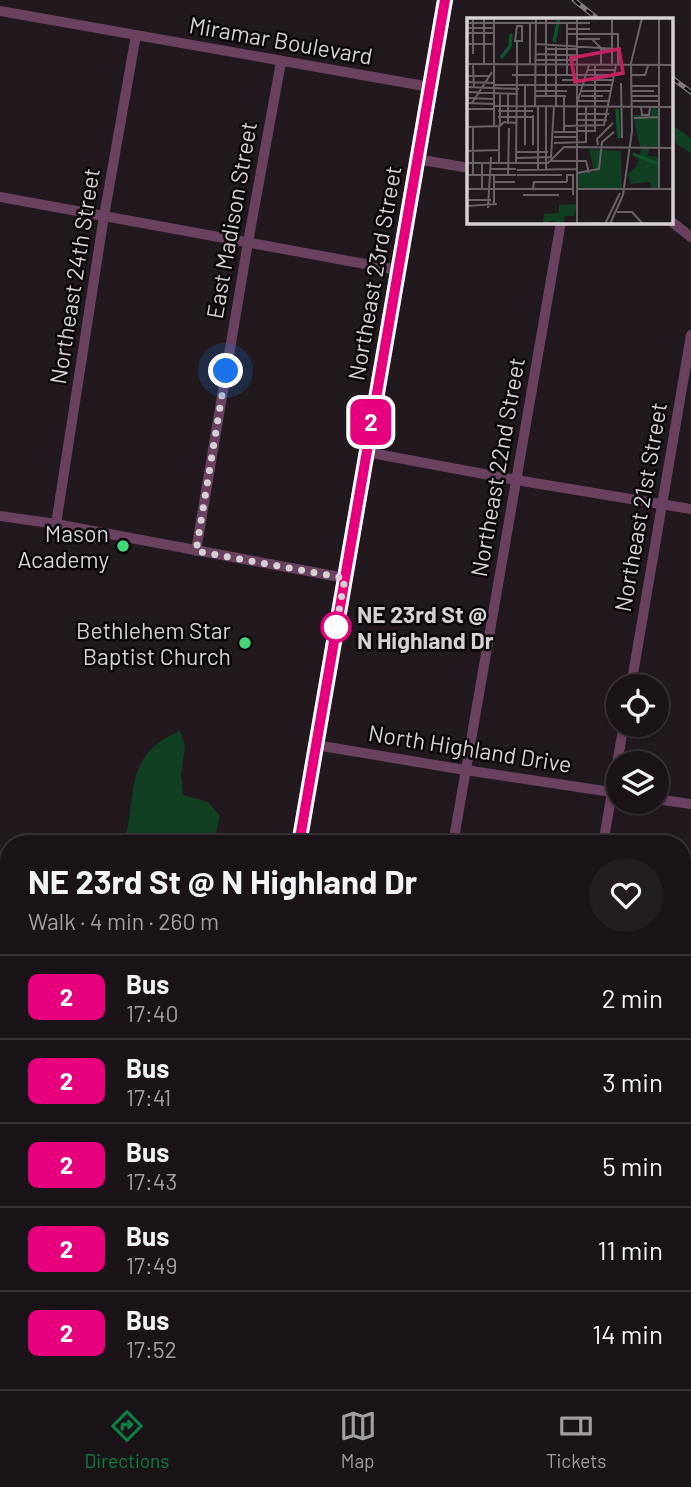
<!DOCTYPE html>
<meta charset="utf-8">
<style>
body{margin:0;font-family:Barlow,sans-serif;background:#231c20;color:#f1f3f6;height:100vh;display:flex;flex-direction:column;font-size:26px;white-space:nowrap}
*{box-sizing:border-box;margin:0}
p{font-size:23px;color:#9f9ea1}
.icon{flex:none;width:38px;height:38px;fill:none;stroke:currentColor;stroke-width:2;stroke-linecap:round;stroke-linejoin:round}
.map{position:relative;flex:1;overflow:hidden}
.sheet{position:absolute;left:0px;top:835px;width:691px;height:555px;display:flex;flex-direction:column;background:#1a1317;border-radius:28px 28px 0 0;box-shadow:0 2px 5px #0004,0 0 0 2px #383236}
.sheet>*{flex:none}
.badge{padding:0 14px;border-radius:10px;font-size:24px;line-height:46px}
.fabs{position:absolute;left:606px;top:674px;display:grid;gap:14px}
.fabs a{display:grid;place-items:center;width:63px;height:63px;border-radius:50%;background:#1a1317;box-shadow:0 2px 5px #0004,0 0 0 2px #383236;font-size:35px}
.you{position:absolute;width:35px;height:35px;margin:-18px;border:5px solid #fff;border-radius:50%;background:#1a73e8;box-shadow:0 0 0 10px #1a73e833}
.map>.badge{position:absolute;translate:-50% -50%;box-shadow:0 0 0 4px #fff}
.round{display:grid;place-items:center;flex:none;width:74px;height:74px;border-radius:37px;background:#231c20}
.overview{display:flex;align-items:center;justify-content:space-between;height:119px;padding:0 28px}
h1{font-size:33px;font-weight:700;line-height:52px}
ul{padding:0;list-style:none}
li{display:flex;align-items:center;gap:21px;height:84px;padding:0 28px;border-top:2px solid #383236}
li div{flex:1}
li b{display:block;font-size:26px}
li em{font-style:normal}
li .badge{min-width:77px;font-weight:700;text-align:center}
.tabs{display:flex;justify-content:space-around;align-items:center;height:98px;border-top:2px solid #383236;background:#1a1317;font-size:19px;color:#9f9ea1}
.tabs a{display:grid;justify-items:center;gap:4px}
.tabs .active{color:#0b8043}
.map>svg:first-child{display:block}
.green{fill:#103f21}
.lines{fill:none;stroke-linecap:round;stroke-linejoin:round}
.stream{stroke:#0c542a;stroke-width:2.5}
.minor{stroke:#6a415e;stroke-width:10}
.secondary{stroke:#965484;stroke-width:14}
.primary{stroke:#b863a1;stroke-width:16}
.rail-casing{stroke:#827a7f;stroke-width:5}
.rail{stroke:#090608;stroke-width:2.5;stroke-dasharray:8;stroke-linecap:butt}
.line-casing{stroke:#fff;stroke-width:16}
.line{stroke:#e6007e;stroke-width:10}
.walk{stroke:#d6d0d4;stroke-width:7;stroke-dasharray:0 12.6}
.poi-dot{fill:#42d77b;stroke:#090608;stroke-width:2.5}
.stop-dot{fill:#fff;stroke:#e6007e;stroke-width:3.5}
.labels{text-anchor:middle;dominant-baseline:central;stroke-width:5;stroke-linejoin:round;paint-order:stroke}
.street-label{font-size:23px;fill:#d6d0d4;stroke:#090608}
.poi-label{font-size:23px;fill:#d6d0d4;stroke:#090608;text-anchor:end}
.stop-label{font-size:23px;font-weight:bold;fill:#d6d0d4;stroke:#090608;text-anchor:start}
.inset-river{fill:none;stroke:#0c542a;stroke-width:3.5}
.inset-road{fill:none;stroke:#6a6267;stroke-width:2}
.view{fill:#c32161;fill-opacity:0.15;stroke:#c32161;stroke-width:3.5}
.inset-edge{fill:none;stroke:#d6d0d4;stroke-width:3.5}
</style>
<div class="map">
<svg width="691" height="1389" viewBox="0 0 691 1389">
<rect width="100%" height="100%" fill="#22191f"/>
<g class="green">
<polygon points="672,125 691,138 691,153 672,141"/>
<path d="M180 731 185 746 181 774 183 795 208 802 220 816 214 843H124C138 795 122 755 180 731Z"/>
<polygon points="0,883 9,884 9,942 0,944"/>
<polygon points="0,958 9,959 9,1053 0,1051"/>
</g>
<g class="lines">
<polyline class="stream" points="0,952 9,950"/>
<g class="minor">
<polyline points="0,11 430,87"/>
<polyline points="417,159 469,168"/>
<polyline points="0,197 398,270"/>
<polyline points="672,222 691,237"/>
<polyline points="366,452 516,480 691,509"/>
<polyline points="0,516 56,524 345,578"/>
<polyline points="56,524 104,216 136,35"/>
<polyline points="196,551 248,242 281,62"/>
<polyline points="631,686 691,335"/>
<polyline points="316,745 465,770 618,793"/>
<polyline points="656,799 691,804"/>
<polyline points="453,844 561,222"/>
<polyline points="603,844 624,724"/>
<polyline points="682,1055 691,1057"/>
<polyline points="682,1232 691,1183"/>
<polyline points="54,1389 55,1381"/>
<polyline points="505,1389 506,1381"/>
<polyline points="655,1389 656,1381"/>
</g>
<g class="secondary">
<polyline points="0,1206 9,1208"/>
<polyline points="682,1328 691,1330"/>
</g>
<g class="primary">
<polyline points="299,844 445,0"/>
<polyline points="203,1389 205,1381"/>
</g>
<defs>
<g id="rail">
<polyline points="574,0 598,19"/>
<polyline points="672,78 691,92"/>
</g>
</defs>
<use href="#rail" class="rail-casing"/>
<use href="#rail" class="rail"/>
</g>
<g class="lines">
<defs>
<polyline id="line" points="299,844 445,0"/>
</defs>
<use href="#line" class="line-casing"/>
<use href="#line" class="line"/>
<polyline class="walk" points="226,371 196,551 345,578 336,627"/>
</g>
<g class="poi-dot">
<circle cx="123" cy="546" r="7"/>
<circle cx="245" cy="643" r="7"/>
</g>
<circle class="stop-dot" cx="336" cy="627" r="14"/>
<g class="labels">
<g class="street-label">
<text transform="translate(281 40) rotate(10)">Miramar Boulevard</text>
<text transform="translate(231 220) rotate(-80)">East Madison Street</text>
<text transform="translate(374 273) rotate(-80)">Northeast 23rd Street</text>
<text transform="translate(74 276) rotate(-81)">Northeast 24th Street</text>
<text transform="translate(497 467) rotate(-80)">Northeast 22nd Street</text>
<text transform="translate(640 507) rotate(-80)">Northeast 21st Street</text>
<text transform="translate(470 748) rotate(9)">North Highland Drive</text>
</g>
<g class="poi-label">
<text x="109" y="533">Mason<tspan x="109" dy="26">Academy</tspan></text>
<text x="231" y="630">Bethlehem Star<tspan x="231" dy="26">Baptist Church</tspan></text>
</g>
<g class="stop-label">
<text x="357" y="614">NE 23rd St @<tspan x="357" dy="26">N Highland Dr</tspan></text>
</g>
</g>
<g transform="translate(467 18)">
<rect width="206" height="206" fill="#22191f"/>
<path d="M185 89H192V128L173 129 166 97H184ZM122 131 154 133 155 171 111 170V155L127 154ZM174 131H182L181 138 192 139V171H184L183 164 164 166 161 156 170 147ZM110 186 107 198H98L96 206H88V202L76 206 77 196 92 195V187Z" fill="#103f21"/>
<path class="inset-river" d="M87 24 92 0M34 40 43 28 44 16M150 91 152 120M166 136 191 146"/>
<path class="inset-road" d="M145 2V46M0 5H123M50 8H55V23H48ZM0 10H27M100 11H123M0 15H27M100 16H151V47M110 21H133M125 21 134 30V46M50 23V47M0 26H26M69 26 151 31M79 31H110M6 36V0M69 36 110 37M69 42H110M0 46 207 47M17 46V0M63 46V6M6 47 7 70M27 47V0M121 52H149M45 57H147M100 57V6M165 57H178L181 48M0 58H22M95 62H145M0 64 27 65M154 65 155 120M27 67H144M58 67V127M165 68H192M0 69 52 71M68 73H100M114 73H143M165 73H187M0 74 51 76M68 78H99M79 78V0M114 78H136M165 78H192M0 80 27 81M111 82 122 47M110 83H143M165 83H192M0 85 27 86M5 85 25 54M27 88 207 89M68 88 69 0M71 88V151M89 88V26M174 89 175 97H182L183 89M0 91H27M31 93H66M110 96H142M31 99H66M167 100 192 99M110 102H140M41 106V76M27 108V47M33 108V75M97 108 137 107 149 47M0 109 33 108M110 113H128V47M87 114H110M97 114V78M87 119H110M87 125 119 124V88M66 127V97M131 127 130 121 146 105M0 133 33 132M50 134H81M50 140 84 139 87 88M83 143H119L122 155M0 145H81L97 129 207 130M32 146V109L37 104 50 105M49 146 50 47M24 151H49M79 151V89M50 152 110 151M110 155 132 151 135 124 147 114M0 157H49M6 157V109M41 157 42 110M50 157H95M26 164H48M100 164V157H106V177M0 171H106M15 171V145M66 171 67 164H100M110 171H207M192 172V0M56 177H92M0 182H24M27 187V157M0 188 30 186M21 190 24 139M150 194H165L176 206M110 206V0M111 206 133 205M138 206 153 175M143 206 156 177 165 113 164 45 175 0"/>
<path class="view" d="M152 31 156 55 108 64 104 40Z"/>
<rect width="206" height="206" class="inset-edge"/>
</g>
</svg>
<div class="fabs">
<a><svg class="icon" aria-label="locate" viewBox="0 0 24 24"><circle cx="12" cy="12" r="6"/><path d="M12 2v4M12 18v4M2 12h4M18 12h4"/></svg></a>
<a><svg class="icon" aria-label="layers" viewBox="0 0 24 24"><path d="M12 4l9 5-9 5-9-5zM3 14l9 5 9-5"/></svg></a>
</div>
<div class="you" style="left:226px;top:371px"></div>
<b class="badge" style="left:371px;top:422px;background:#e6007e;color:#fff">2</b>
<section class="sheet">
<div class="overview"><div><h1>NE 23rd St @ N Highland Dr</h1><p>Walk · 4 min · 260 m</p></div><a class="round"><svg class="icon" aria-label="heart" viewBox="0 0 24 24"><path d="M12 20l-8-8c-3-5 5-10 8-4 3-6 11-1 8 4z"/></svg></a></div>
<ul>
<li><span class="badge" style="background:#e6007e;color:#fff">2</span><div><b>Bus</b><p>17:40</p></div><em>2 min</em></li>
<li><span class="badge" style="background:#e6007e;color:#fff">2</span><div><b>Bus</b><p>17:41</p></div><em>3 min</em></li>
<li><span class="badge" style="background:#e6007e;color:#fff">2</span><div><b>Bus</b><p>17:43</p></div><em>5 min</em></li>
<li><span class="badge" style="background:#e6007e;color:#fff">2</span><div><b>Bus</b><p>17:49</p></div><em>11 min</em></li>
<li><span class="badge" style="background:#e6007e;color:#fff">2</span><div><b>Bus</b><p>17:52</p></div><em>14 min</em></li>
</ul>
</section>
</div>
<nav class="tabs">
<a class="active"><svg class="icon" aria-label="directions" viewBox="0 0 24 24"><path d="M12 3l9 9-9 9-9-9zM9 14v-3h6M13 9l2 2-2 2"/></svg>Directions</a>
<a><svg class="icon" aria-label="map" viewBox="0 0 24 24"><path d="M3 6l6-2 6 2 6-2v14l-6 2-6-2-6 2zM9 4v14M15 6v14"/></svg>Map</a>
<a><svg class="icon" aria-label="tickets" viewBox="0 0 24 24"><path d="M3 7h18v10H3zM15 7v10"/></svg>Tickets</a>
</nav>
